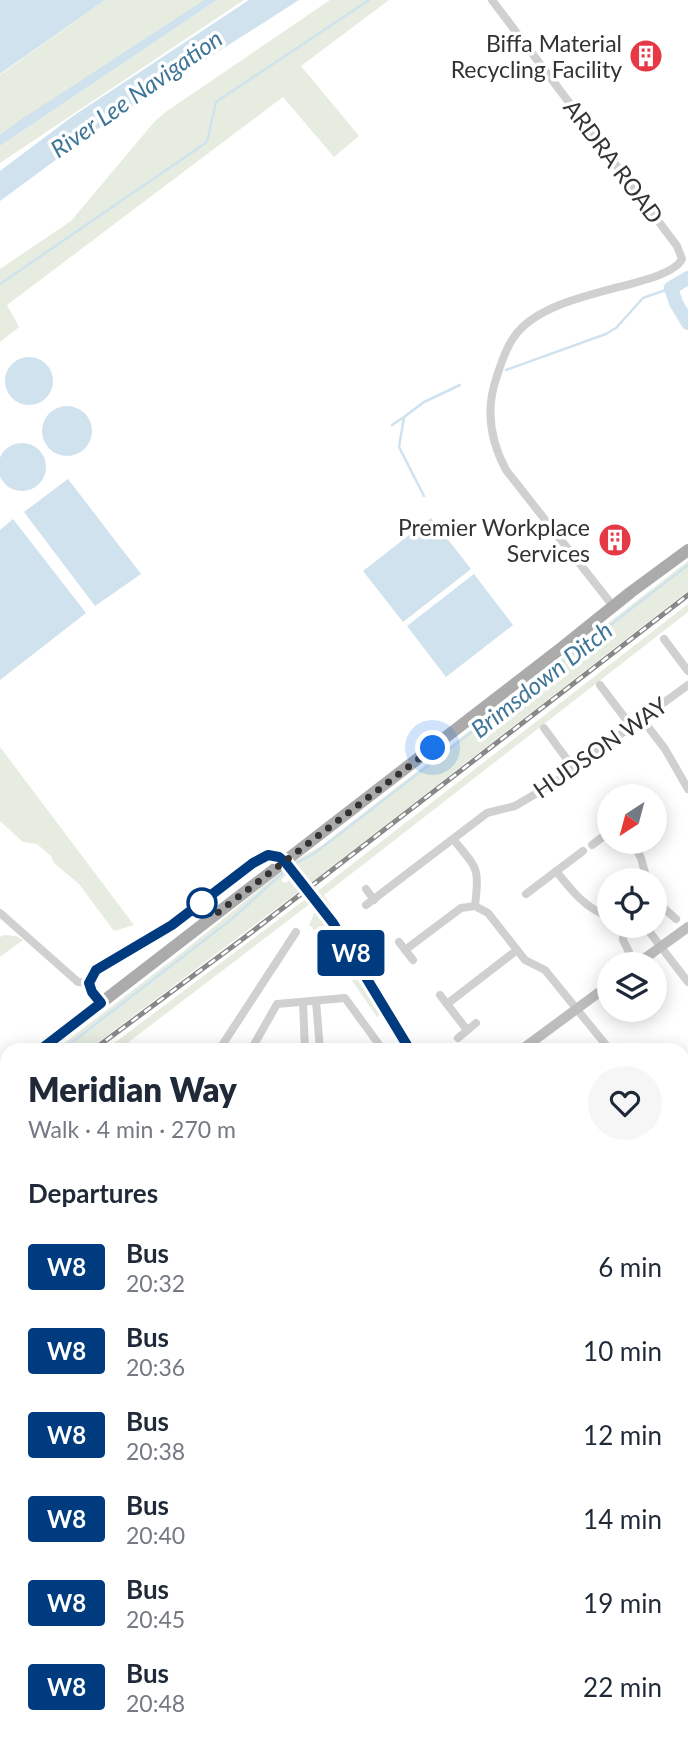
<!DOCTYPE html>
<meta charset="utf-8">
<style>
body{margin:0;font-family:Lato,sans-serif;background:#f6f6f7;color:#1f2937;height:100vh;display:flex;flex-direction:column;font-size:26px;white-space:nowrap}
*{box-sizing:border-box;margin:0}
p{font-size:23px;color:#747a83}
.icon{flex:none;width:38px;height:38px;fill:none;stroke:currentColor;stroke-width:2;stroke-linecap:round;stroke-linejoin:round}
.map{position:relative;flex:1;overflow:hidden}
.panel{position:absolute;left:0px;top:1043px;width:690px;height:702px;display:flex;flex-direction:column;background:#fff;border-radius:21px 21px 0 0;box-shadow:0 4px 18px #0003}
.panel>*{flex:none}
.badge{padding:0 14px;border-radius:5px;font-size:24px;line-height:46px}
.needle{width:46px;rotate:216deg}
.fabs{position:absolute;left:597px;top:784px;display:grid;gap:14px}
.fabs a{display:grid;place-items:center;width:70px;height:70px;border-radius:50%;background:#fff;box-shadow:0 4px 18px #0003;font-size:35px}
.you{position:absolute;width:35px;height:35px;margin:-18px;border:5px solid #fff;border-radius:50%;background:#1a73e8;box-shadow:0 0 0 10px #1a73e833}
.map>.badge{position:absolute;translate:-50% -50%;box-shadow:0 0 0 4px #fff}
h2{padding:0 28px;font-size:26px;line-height:63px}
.round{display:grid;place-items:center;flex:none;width:74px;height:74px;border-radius:37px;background:#f6f6f7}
.overview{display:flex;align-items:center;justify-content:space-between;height:119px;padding:0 28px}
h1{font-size:33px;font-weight:800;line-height:52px}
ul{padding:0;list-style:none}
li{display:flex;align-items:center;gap:21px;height:84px;padding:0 28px}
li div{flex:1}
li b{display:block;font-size:26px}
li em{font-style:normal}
li .badge{min-width:77px;font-weight:700;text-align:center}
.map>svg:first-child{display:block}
.green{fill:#e6ecdf}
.water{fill:#cfe2ee}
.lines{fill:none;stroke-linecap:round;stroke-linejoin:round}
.stream{stroke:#cfe2ee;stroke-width:2.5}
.river{stroke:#cfe2ee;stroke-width:14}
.street{stroke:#d0d0d0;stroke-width:8}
.secondary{stroke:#bdbdbd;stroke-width:10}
.primary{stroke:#ababab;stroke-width:12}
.rail-casing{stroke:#888;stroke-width:5}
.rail{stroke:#fff;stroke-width:2.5;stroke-dasharray:8;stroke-linecap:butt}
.secondary-bridge{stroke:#bdbdbd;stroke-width:10}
.line-casing{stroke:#fff;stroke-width:16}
.line{stroke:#003b80;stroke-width:10}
.walk{stroke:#333;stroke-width:7;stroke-dasharray:0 12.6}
.stop-dot{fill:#fff;stroke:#003b80;stroke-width:3.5}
.labels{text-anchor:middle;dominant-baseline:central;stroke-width:7;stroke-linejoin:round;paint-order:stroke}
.poi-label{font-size:23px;fill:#333;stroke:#fff;text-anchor:end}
.street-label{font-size:23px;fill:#333;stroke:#fff}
.water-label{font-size:24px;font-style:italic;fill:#3f7597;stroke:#fff}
</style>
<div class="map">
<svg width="688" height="1744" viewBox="0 0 688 1744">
<rect width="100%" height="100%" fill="#fff"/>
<g class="green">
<polygon points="105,0 204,0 0,135 0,75"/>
<polygon points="217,0 244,0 0,163 0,146"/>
<polygon points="330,0 389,0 301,66 359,136 334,157 283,97 7,305 19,327 0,342 0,269 71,221 155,121 167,111"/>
<polygon points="688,561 688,591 318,877 309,884 295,867 281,880 285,883 291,879 301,890 88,1050 55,1050 185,950 293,862 321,846"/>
<polygon points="688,604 688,612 324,895 333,910 329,910 315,893"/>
<polygon points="0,747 134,925 114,931 79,884 54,863 51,856 37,844 23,842 0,821"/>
<polygon points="307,898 311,903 130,1041 122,1050 105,1050"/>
<polygon points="316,909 380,1015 377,1017 320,934 309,925"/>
<polygon points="4,935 16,936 23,940 0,957 0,937"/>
</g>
<g class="water">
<polygon points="0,0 105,0 0,74"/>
<polygon points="204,0 217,0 0,146 0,135 19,121"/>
<polygon points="249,0 299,0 106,123 0,201 0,171 73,116"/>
<circle cx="29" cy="381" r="24"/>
<circle cx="67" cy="431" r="25"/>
<circle cx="22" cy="467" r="24"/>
<polygon points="68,479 141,574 95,606 24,512"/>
<polygon points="431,518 471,569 403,622 363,571"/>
<polygon points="13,519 86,613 0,680 0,530"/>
<polygon points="474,574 513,625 446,677 407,626"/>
</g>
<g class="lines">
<g class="stream">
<polyline points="0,284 207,142 216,102 369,0"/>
<polyline points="506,370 606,334 616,328 643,298 671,288"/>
<polyline points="392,425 404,417"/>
<polyline points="424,496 399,447 404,417 424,402 460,385"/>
<polyline points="291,866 315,853 688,565"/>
<polyline points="62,1050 233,918 286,870"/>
<polyline points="0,1098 7,1093"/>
</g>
<polyline class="river" points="688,278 671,288 676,303 688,323"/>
<g class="street">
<path d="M492 0 677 246 682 259C667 289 548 287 514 337 506 348 501 363 497 376 485 409 490 440 506 470L613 606"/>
<polyline points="664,639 688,671"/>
<polyline points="600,685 631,726"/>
<polyline points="642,719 665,749 688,789"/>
<polyline points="544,728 574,769"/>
<path d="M453 839C477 869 480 866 475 906L488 913 525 960 545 970 610 1050"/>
<polyline points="632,842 641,858 647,880"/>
<polyline points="592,845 609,832"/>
<path d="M556 871C572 891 585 908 609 917"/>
<polyline points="366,889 374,900"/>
<polyline points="526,894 583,851"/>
<polyline points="366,905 487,813 515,806 554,783 688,685"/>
<polyline points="654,905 666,910 676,919"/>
<polyline points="0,913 78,982 89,983"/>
<polyline points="624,926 623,940 629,952"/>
<polyline points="645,926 688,982"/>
<polyline points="399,942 413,960"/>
<polyline points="405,950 461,908 475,906"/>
<polyline points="440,995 467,1030"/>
<polyline points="316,1001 320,1050"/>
<polyline points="303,1002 305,1050"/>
<polyline points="447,1004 517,950"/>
<polyline points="458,1038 476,1023"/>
<polyline points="219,1050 296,932"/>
<polyline points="251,1050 277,1004 345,998 383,1050"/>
<polyline points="682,1128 688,1134"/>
<polyline points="0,1228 7,1223"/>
<polyline points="682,1228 688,1233"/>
<polyline points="682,1249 688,1243"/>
<polyline points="0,1282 7,1285"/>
<polyline points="682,1319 688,1325"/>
<polyline points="0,1345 7,1351"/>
<polyline points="682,1462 688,1454"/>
<polyline points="682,1601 688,1594"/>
<polyline points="176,1738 182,1744"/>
<polyline points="261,1738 268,1744"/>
<polyline points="433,1738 438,1744"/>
<polyline points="551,1738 560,1744"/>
<polyline points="308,1744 335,1738 338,1744"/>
<polyline points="476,1744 486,1738"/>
<polyline points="584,1744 588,1738"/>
<polyline points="683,1744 688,1737"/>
</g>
<g class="secondary">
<polyline points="320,908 333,923 410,1050"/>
<polyline points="637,964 688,927"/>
<polyline points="101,1003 92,992 89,983 96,970 172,925 259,858 268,855 275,856"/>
<polyline points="521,1050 609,985"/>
<polyline points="682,1411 688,1416"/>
<polyline points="0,1442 7,1434"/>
</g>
<g class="primary">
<polyline points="40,1050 560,649 631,592 688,550"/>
<polyline points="0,1081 7,1075"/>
</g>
<defs>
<g id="rail">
<polyline points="93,1050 244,938 688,595"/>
<polyline points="0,1126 7,1120"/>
</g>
</defs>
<use href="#rail" class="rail-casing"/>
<use href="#rail" class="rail"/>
<polyline class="secondary-bridge" points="275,856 286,863 320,908"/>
</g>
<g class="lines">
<defs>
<polyline id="line" points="40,1050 101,1003 92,992 89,983 96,970 172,925 253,863 268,855 279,857 286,863 333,923 410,1050"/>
</defs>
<use href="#line" class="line-casing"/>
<use href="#line" class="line"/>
<polyline class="walk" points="202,903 212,917 433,748"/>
</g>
<defs>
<symbol id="building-disc" viewBox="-11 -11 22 22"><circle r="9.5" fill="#e63946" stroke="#fff"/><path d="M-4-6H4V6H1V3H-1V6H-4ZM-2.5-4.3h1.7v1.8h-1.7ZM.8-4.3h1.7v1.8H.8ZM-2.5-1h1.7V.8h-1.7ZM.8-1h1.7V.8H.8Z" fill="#fff"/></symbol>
</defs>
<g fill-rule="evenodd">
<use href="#building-disc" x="627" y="37" width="38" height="38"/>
<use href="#building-disc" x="596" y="521" width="38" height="38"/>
</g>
<circle class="stop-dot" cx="202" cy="903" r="14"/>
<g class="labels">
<g class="poi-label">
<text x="622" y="43">Biffa Material<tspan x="622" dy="26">Recycling Facility</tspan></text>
<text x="590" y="527">Premier Workplace<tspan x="590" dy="26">Services</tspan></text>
</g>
<g class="street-label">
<text transform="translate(614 161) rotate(53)">ARDRA ROAD</text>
<text transform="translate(600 747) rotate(-35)">HUDSON WAY</text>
</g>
<g class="water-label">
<text transform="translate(136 93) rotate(-35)">River Lee Navigation</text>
<text transform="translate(541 679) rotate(-38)">Brimsdown Ditch</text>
</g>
</g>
</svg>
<div class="fabs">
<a><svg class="needle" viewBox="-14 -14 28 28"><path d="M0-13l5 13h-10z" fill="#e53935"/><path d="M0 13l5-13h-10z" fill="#747a83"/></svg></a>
<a><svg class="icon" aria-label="locate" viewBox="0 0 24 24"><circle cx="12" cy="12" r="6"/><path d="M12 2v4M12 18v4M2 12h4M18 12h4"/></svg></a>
<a><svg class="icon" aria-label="layers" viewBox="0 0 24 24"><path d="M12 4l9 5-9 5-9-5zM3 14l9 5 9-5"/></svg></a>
</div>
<div class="you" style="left:433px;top:748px"></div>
<b class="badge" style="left:351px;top:953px;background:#003b80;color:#fff">W8</b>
<section class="panel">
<div class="overview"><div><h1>Meridian Way</h1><p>Walk · 4 min · 270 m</p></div><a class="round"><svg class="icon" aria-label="heart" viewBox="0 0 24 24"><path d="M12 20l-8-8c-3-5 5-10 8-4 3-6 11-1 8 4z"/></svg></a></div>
<h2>Departures</h2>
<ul>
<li><span class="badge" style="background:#003b80;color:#fff">W8</span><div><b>Bus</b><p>20:32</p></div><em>6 min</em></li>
<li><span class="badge" style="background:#003b80;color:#fff">W8</span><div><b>Bus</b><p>20:36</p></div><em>10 min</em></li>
<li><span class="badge" style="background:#003b80;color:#fff">W8</span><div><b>Bus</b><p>20:38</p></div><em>12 min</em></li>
<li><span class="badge" style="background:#003b80;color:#fff">W8</span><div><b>Bus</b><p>20:40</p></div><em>14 min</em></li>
<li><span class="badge" style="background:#003b80;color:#fff">W8</span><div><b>Bus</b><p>20:45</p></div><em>19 min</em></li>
<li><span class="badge" style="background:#003b80;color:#fff">W8</span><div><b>Bus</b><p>20:48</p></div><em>22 min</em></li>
</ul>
</section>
</div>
